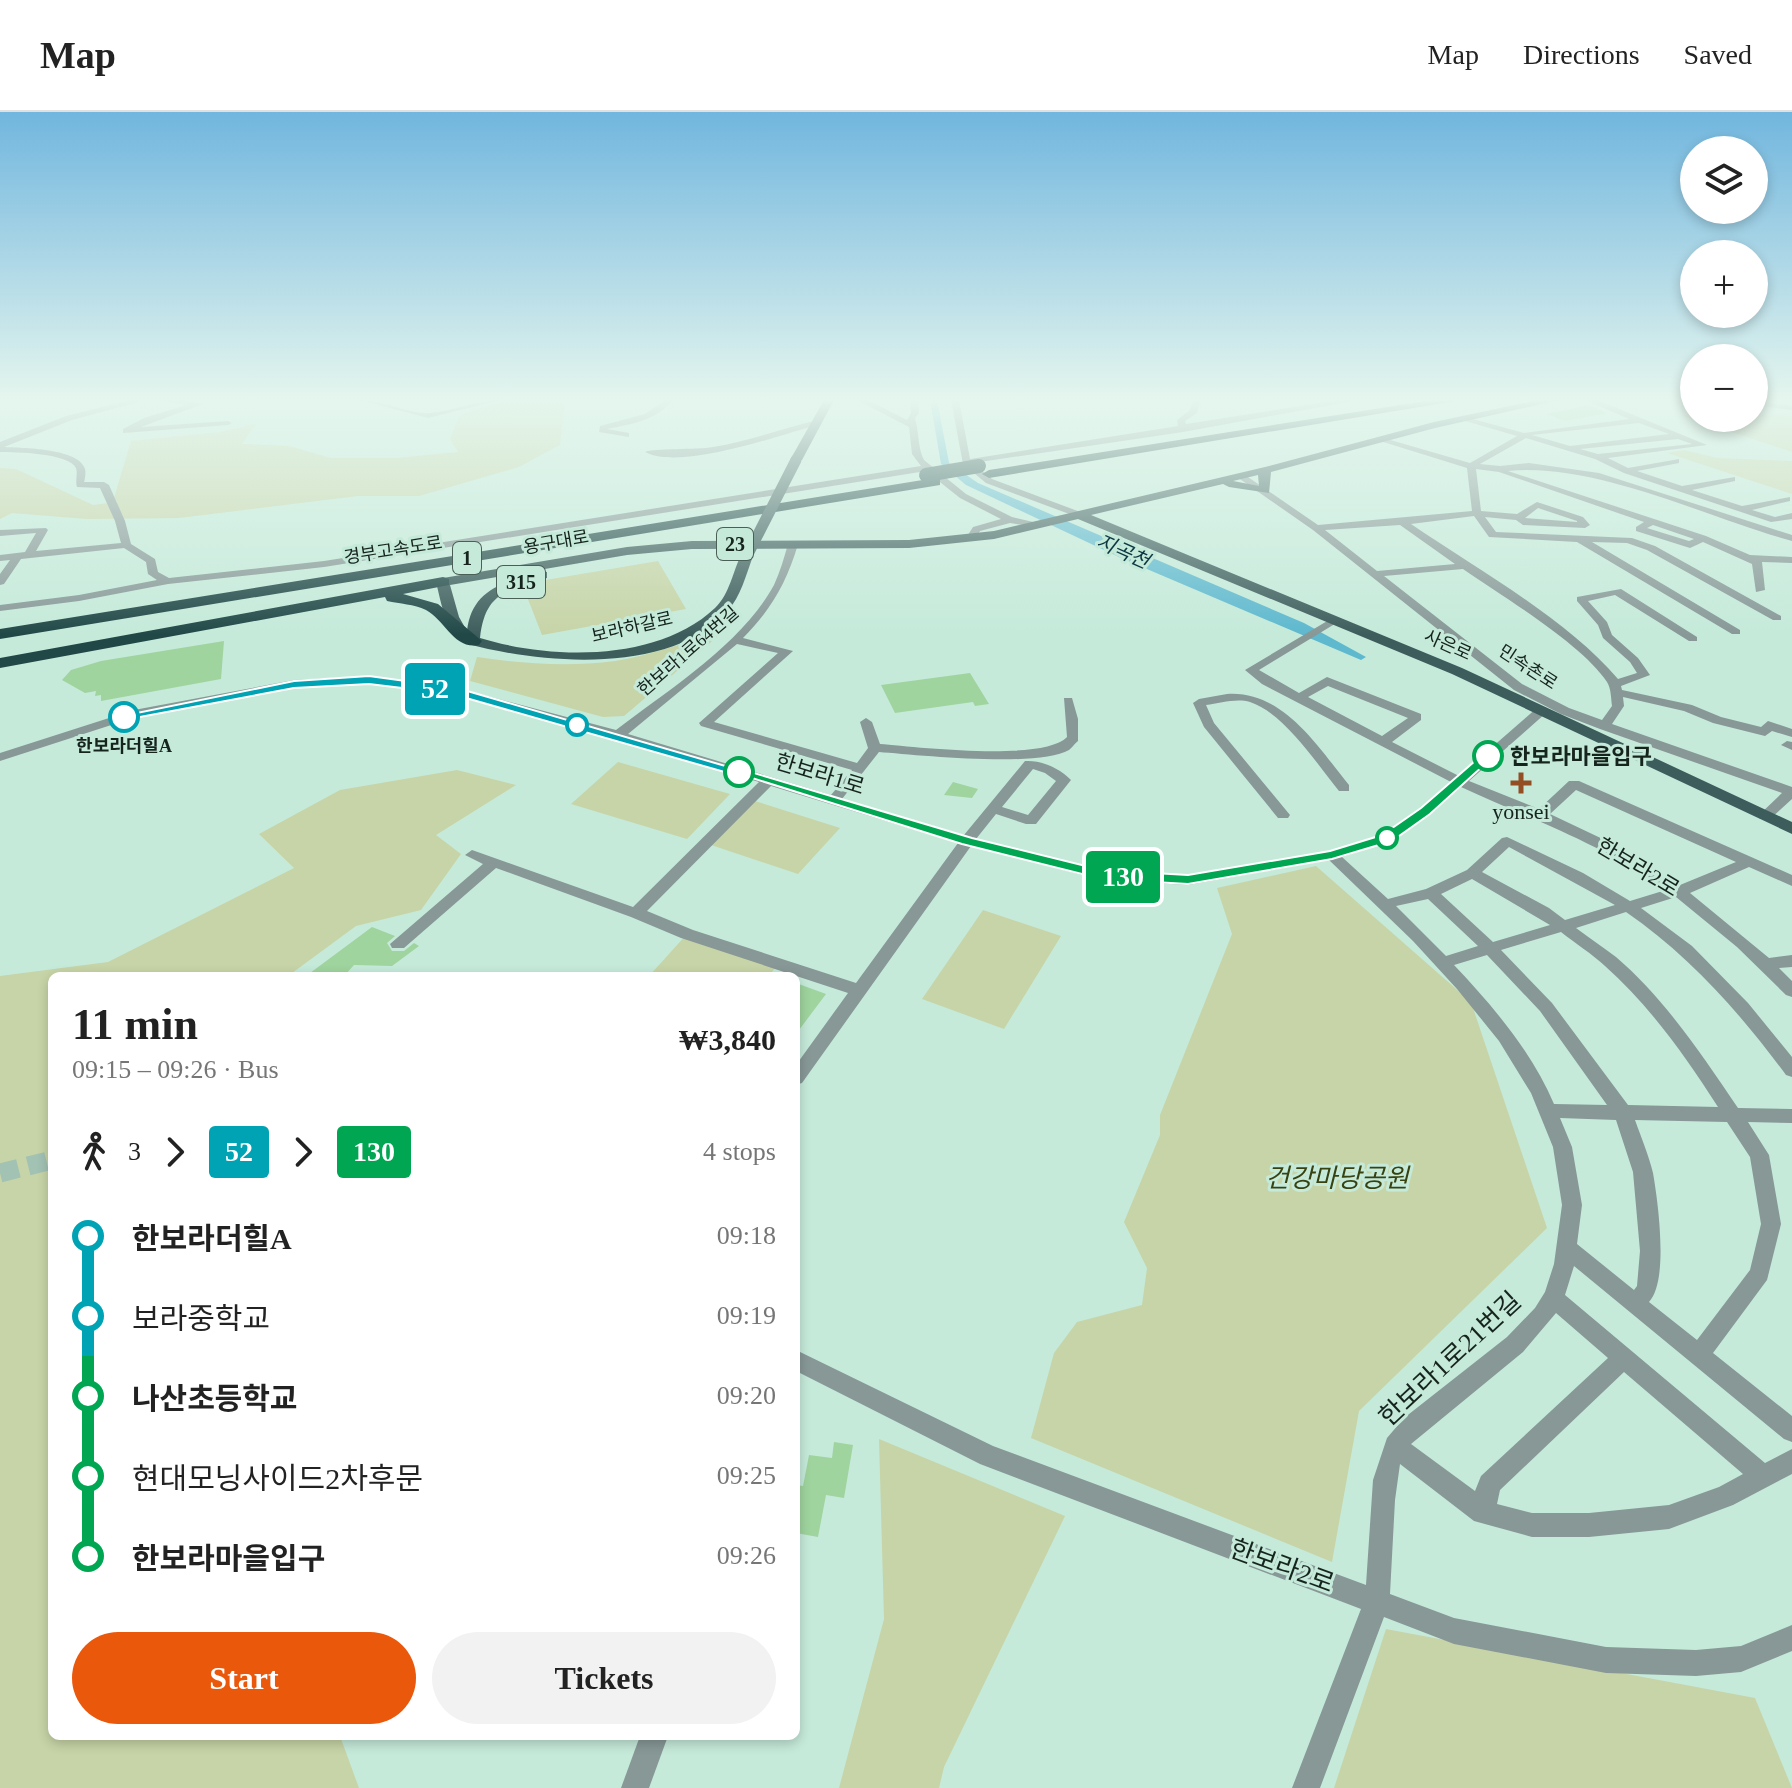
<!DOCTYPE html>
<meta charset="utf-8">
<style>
body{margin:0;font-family:"Times New Roman","Noto Sans KR",serif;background:#f2f2f2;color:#222;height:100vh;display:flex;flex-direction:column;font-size:30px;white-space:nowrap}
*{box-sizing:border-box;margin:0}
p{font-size:26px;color:#767676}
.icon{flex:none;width:44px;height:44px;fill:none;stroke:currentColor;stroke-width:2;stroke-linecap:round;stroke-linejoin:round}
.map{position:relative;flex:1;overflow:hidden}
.drawer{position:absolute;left:48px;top:860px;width:752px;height:768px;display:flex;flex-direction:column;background:#fff;border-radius:12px;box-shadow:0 4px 12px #0003}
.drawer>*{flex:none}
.badge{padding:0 16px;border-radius:6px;font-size:28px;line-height:52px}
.buttons{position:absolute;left:1680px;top:24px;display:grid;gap:16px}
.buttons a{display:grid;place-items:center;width:88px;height:88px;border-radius:50%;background:#fff;box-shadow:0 4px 12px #0003;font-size:40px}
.map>.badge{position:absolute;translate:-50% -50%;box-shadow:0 0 0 4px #fff}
.legs{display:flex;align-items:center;gap:12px;height:88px;padding:0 24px;font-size:26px}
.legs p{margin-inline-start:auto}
.head{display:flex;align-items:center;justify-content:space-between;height:136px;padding:0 24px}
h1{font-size:44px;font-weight:700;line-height:60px}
.button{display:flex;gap:16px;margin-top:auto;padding:16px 24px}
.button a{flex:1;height:92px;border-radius:48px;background:#ea580c;color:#fff;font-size:32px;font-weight:700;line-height:92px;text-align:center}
.button a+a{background:#f2f2f2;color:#222}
ul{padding:0 24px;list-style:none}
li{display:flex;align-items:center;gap:28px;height:80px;font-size:30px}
li i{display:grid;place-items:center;width:12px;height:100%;margin:0 10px;background:currentColor}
li i::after{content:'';width:20px;height:20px;margin:-10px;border:6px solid;border-radius:50%;background:#fff}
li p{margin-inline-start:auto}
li:first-child i{background:linear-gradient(#0000 50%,currentColor 0)}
li:last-child i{background:linear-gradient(currentColor 50%,#0000 0)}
header{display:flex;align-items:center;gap:48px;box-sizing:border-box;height:112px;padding:0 40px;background:#fff;border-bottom:2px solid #e0e0e0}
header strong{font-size:38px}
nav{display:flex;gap:44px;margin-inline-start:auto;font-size:28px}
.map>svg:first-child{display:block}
.green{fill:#c7d4a7}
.water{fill:#5eb8ce}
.building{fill:#9fd49e}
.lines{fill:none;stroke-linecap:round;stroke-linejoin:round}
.minor-tunnel{stroke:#a2c2b4;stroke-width:19;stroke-dasharray:19 10;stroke-linecap:butt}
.minor{fill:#879897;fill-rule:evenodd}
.major{fill:#3d5d5c;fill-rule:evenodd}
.highway{fill:#214847;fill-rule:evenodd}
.major-bridge{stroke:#3d5d5c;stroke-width:11}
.highway-bridge{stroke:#214847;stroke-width:14}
.line-1{fill:#00a3b4;stroke:#fff;stroke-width:2}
.line-2{fill:#00a651;stroke:#fff;stroke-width:2}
.stop-1-dot{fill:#fff;stroke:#00a3b4;stroke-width:4}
.stop-2-dot{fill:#fff;stroke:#00a651;stroke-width:4}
.poi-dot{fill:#934e24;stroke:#c5eada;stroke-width:3}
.labels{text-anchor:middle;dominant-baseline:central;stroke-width:6;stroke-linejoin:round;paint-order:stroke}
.far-street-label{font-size:18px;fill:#16241e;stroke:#c5eada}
.far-stop-label{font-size:18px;font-weight:bold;fill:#16241e;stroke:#c5eada}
.shield{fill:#c5eada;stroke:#4a5f56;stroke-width:2}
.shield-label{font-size:20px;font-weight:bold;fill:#16241e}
.far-water-label{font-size:20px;font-style:italic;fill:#0d3842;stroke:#c5eada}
.stop-label{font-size:22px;font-weight:bold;fill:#16241e;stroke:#c5eada;text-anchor:start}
.street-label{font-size:22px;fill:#16241e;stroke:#c5eada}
.poi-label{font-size:22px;fill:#16241e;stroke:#c5eada}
.near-park-label{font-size:26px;font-style:italic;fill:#374210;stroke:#c5eada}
.near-street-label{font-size:26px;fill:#16241e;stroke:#c5eada}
</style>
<header>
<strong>Map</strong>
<nav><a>Map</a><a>Directions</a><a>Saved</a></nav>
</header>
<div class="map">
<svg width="1792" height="1676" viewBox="0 0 1792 1676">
<rect width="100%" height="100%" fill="#c5eada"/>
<g class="green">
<polygon points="506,288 565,288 560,333 519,355 419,384 358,384 179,406 87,407 12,401 0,407 0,356 16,357 93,393 117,390 114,386 131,329 220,320 256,312 242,332 289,334 331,346 396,346 458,340 450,327 460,303"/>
<polygon points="1694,302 1694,306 1754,306 1754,302 1792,304 1792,340 1680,303"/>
<polygon points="1684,338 1718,346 1792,349 1792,382 1667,341"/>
<polygon points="658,449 686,497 542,523 522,472"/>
<path d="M724 519 624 604 603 605 470 569 477 545C524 552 568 555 615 549 652 543 689 529 724 519Z"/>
<polygon points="618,650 730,682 687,727 571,692"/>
<polygon points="457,658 516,673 436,723 461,742 421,798 356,814 288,864 52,864 52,1624 340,1624 359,1676 0,1676 0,864 108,850 294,756 259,722 340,678"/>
<polygon points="755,689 840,716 798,762 711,733"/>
<polygon points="1316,754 1471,890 1547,1116 1359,1299 1332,1450 1031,1326 1054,1241 1077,1210 1142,1193 1147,1156 1124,1110 1160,1023 1160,1003 1232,822 1217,776"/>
<polygon points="983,798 1061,824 1004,917 922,887"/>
<polygon points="687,822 778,852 769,864 649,864"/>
<polygon points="879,1327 1065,1404 944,1655 939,1676 839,1676 884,1507"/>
<polygon points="1386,1517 1755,1586 1792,1676 1334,1676"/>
</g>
<polygon class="water" points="930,288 937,288 949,351 978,371 1304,511 1366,545 1361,548 1121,446 966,373 941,352"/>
<g class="building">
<polygon points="1589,293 1607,301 1566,309 1546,302"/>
<polygon points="224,529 221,567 101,589 101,583 95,584 96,579 85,581 62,568 71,558 101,549"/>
<polygon points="970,561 989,592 975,594 973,590 895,601 881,573"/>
<polygon points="953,670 978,677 972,686 944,683"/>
<polygon points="372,815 395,824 387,831 392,839 404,839 414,831 419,834 392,854 354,853 344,864 306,864"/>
<polygon points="796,871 826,882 796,922"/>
<polygon points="834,1330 853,1333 844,1386 826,1383 818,1425 796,1421 796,1373 803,1374 809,1343 832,1346"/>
</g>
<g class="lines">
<polyline class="minor-tunnel" points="0,1061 52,1048"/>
<g class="minor">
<path d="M131 288H146L72 308 4 335C21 336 79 336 85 357 86 359 85 368 84 370H104L109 373 125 409 131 432 155 447 158 460 169 466 324 449 921 354 912 342 909 315 857 288H868L907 308 911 301 910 288H918L919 301 915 306C919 319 918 338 924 348L966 382 1012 405 1042 412 1037 415 1010 411 980 419 975 428H967L966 426 973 415 1001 407 960 386 926 359 324 455 168 472 79 489 0 499V493L79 483 157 468 148 462 146 450 124 436 21 447 4 472 0 473V462L10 448 0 449V443L25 440 36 421 0 424V418L46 416 48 418 36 439 121 431 115 409 100 376 77 375C75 370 78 361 76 356 69 341 15 340 0 340V330L66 304Z"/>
<polygon points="155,288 184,288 203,292 141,315 228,309 232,311 228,313 123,321 123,317 144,306 186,293"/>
<path d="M360 288C384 288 409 303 430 301 454 299 476 288 501 288L428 306Z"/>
<path d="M665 288H673C656 309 631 312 607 317L629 321V325L599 320 600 314 645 302Z"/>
<polygon points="951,288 959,288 970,347 1178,314 1177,308 1190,298 1193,288 1201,288 1197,301 1185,309 1186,312 1338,288 1359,288 1183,320 973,351 992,367 1083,401 1083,405 1080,406 986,371 963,352"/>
<path d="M1585 288H1597L1707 333 1608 346 1628 356 1679 347V351L1637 359 1682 374 1735 365V369L1692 378 1742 394 1790 385V389L1752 398 1775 405 1792 401V407L1771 410 1624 361 1595 347 1526 326 1480 352 1500 354 1529 351 1599 361 1792 423V429C1708 406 1595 350 1508 359L1706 424 1750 443 1792 445V451L1762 450 1765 478 1756 480 1752 452 1703 430 1690 436 1636 419V415L1644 410 1499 360 1476 357 1481 399 1517 402 1537 390 1583 405 1590 413 1585 416 1523 413 1516 408 1485 405 1496 420 1632 426 1655 434 1781 504V508H1773L1647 438 1627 431 1592 430 1740 518V522H1732L1577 430 1489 425 1474 404 1411 412C1477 457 1567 507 1618 567L1637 561 1630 550 1603 526 1598 513 1577 489V485L1621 477 1697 525V529H1689L1615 483 1588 489 1607 510 1612 523 1638 546 1650 563 1621 574 1622 578 1692 593 1721 605 1761 615 1768 609 1792 617V625L1772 619 1765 624 1713 611 1684 599 1623 585 1624 594 1612 612 1792 675V687L1770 707H1760L1758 704 1782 681 1600 617 1561 602 1514 578 1313 418 1237 365 1245 363 1318 413 1472 399 1467 356 1380 329V325L1470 351 1517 324 1462 308V304L1524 321 1629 307ZM1639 311 1669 322 1570 334 1532 323ZM1678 327 1692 332 1598 342 1580 337ZM1538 396 1577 409V410L1525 406ZM1400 413 1455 452 1377 459 1325 418ZM1653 413 1694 427 1689 429 1647 416ZM1463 457C1503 485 1581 531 1607 570 1611 576 1611 586 1612 594L1602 608 1569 596 1522 572 1384 464Z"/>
<polygon points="1754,289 1792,294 1792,298 1754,293"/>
<path d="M817 308 820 312C780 323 681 359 645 340 653 336 697 338 713 335 748 329 782 317 817 308Z"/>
<path d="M793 429 798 432C787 470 771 498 743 526L793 539 714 610 857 651 868 636 860 610 866 606 872 610 880 632C917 635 1043 650 1067 625L1064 586H1072L1078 607V629C1076 630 1071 637 1069 638 1038 656 918 643 879 640L842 687 964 723 1025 649C1042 648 1059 656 1071 668L1036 712H1026L996 702 976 727 1102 758 1188 763 1330 739 1382 723 1421 696 1451 670 1262 572 1245 558 1334 505 1340 508 1338 510 1259 558 1299 581 1327 565 1421 602V608L1392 630 1459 664 1538 595H1546V601L1469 669 1539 697 1569 669H1579L1792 763V774L1749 755 1690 781 1769 846 1792 843V855L1779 856 1792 869V885L1786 883 1737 835 1676 785 1641 796 1692 834 1748 891 1792 945V965L1786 963C1740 901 1690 844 1626 800L1576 816C1589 826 1603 835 1616 845 1665 887 1702 943 1738 996L1792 997V1011L1748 1010 1769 1043 1781 1112 1767 1168 1713 1241 1792 1304V1330L1784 1327 1574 1154 1565 1183 1765 1351 1792 1337V1362L1733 1393 1669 1417 1589 1425H1532L1474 1409 1400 1352 1395 1388 1390 1482 1454 1506 1606 1535 1696 1538 1741 1534 1792 1513V1539L1741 1560 1696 1564 1606 1561 1454 1532 1384 1505 1320 1676H1292L1361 1497 980 1352 796 1259V1238L993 1334 1366 1473 1373 1368 1387 1326 1404 1306 1507 1225 1535 1196 1545 1180 1554 1152 1562 1093 1553 1035 1531 981 1499 929 1457 877 1413 829 1329 748 1188 773 1102 768 971 734 802 971 796 973V953L848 881 681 826 631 805 496 756 404 836H392L390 832 483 752 465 743 472 738 633 795 759 670 613 626 452 583 369 572 294 576 136 605 0 649V641L134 598 294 568 369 564 453 575 616 618C668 578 742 532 774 473 780 460 784 446 788 432ZM737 532 778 541 699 611 701 614 852 658 831 683 628 622ZM1328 574 1408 606 1382 624 1308 585ZM1033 657 1045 661 1056 669 1028 703 1002 695ZM771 674 958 731 856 871 693 818 647 799ZM1461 675C1534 709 1599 730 1666 778L1630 789 1583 761 1507 725 1502 726 1467 758 1426 777 1388 787 1342 745 1392 729 1431 702ZM1576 678 1736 750 1680 773 1609 730 1550 702ZM1509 735 1615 793 1565 808 1549 796 1482 760ZM1472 767 1550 813 1493 830 1441 782ZM1428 787 1478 834 1446 844 1396 794ZM1561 820C1575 831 1592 842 1605 854 1650 894 1686 945 1718 995L1628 993 1552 891 1501 838ZM1487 843 1540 899 1607 993 1554 992C1532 940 1492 893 1454 853ZM1560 1006 1616 1008 1633 1060 1640 1139 1637 1174 1634 1178 1577 1132 1582 1093 1572 1035ZM1635 1008 1727 1010 1750 1045 1761 1112 1750 1158 1697 1228 1649 1190C1669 1169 1658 1090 1653 1061 1649 1044 1641 1025 1635 1008ZM1556 1201 1608 1246 1481 1364 1475 1379 1411 1332 1523 1240ZM1624 1260 1743 1362 1719 1375 1669 1393 1589 1401H1532L1497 1392 1500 1378Z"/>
<path d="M1227 582C1283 578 1318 635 1349 673V679H1339C1317 652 1284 601 1250 590 1237 586 1220 591 1206 593L1214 611 1290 703 1288 706H1278L1204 615 1193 591 1199 587Z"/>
<polygon points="1787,629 1792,630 1792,638 1781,633"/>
<polygon points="640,1624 668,1624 649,1676 621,1676"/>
</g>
<g class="major">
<polygon points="824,288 834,288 802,348 792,350 790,348"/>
<path d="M1538 288H1559L1435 316 1271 360 1269 381 1229 375 1223 372 1091 403 1462 556 1792 710V722L1452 562 1078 407 994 427 909 436 692 437 627 443 450 473 459 505 467 519C471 485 492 474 522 465 530 462 538 459 547 460V466C507 478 485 480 480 526 551 548 658 550 715 496 730 482 733 458 742 441H752L753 444C746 463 741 484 727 500 669 563 542 552 468 532 445 519 442 494 436 470L443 466 627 435 692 429 909 428 994 419 1265 355 1434 310ZM1258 363 1259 374 1233 369Z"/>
</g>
<g class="highway">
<polygon points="1432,288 1462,288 989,366 982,362 989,358"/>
<polygon points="935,366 940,367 940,373 0,527 0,517"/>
<path d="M443 465 449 467V473L403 482 438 492 482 529 479 533C454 538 445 508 426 498 414 492 400 492 387 489L385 485 0 556V546Z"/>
</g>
<polyline class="major-bridge" points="747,444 796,348"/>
<polyline class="highway-bridge" points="926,363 979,354"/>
</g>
<linearGradient id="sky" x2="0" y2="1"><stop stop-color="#71b6de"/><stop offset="0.55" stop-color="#e5f6ee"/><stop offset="1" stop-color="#e5f6ee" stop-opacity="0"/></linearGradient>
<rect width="1792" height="523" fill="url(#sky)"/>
<polygon class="line-1" points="369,564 457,576 746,660 735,663 452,582 369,572 294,576 124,608 117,605 294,569"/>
<polygon class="line-2" points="1483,642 1494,644 1430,702 1392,729 1332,747 1188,772 1102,767 962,732 733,660 744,658 972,726 1102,758 1188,763 1330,739 1382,723 1421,696"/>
<g class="stop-1-dot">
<circle cx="124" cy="605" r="14"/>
<circle cx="577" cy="613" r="10"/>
</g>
<g class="stop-2-dot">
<circle cx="1488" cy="644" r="14"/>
<circle cx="739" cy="660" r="14"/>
<circle cx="1387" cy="726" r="10"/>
</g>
<path class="poi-dot" d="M1517 659h8v8h8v8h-8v8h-8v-8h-8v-8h8z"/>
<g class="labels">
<g class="far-street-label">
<text transform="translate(556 430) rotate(-10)">용구대로</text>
<text transform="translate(393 438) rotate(-9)">경부고속도로</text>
<text transform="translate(632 515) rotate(-13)">보라하갈로</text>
<text transform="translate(1448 533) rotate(24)">사은로</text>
<text transform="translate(688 539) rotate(-41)">한보라1로64번길</text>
<text transform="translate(1528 555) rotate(33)">민속촌로</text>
</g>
<g class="far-stop-label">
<text x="124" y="634">한보라더힐A</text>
</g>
<g class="shield">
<rect x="717" y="416" width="36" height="32" rx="6"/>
<rect x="453" y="430" width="28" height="32" rx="6"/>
<rect x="497" y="454" width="48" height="32" rx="6"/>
</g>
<g class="shield-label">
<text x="735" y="432">23</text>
<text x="467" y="446">1</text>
<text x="521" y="470">315</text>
</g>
<g class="far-water-label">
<text transform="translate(1123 439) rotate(24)">지곡천</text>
</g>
<g class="stop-label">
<text x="1510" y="644">한보라마을입구</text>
</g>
<g class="street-label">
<text transform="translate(820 662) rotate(17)">한보라1로</text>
<text transform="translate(1638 755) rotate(31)">한보라2로</text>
</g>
<g class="poi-label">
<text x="1521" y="699">yonsei</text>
</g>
<g class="near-park-label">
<text x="1337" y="1066">건강마당공원</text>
</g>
<g class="near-street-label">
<text transform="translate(1450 1247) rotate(-43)">한보라1로21번길</text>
<text transform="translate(1282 1454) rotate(20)">한보라2로</text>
</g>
</g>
</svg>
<div class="buttons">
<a><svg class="icon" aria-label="layers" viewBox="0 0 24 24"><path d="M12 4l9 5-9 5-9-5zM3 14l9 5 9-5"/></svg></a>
<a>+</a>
<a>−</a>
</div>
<b class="badge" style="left:435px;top:577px;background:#00a3b4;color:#fff">52</b>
<b class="badge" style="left:1123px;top:765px;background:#00a651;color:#fff">130</b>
<section class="drawer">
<div class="head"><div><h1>11 min</h1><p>09:15 – 09:26 · Bus</p></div><b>₩3,840</b></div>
<div class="legs"><svg class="icon" aria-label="walk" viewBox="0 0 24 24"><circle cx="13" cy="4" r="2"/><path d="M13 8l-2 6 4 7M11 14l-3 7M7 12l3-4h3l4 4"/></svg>3<svg class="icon" aria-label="forward" viewBox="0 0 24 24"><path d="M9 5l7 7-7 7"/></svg><b class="badge" style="background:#00a3b4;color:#fff">52</b><svg class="icon" aria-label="forward" viewBox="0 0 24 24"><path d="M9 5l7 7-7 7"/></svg><b class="badge" style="background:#00a651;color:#fff">130</b><p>4 stops</p></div>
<ul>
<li><i style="color:#00a3b4"></i><b>한보라더힐A</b><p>09:18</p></li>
<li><i style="color:#00a3b4"></i><span>보라중학교</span><p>09:19</p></li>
<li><i style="color:#00a651"></i><b>나산초등학교</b><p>09:20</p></li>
<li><i style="color:#00a651"></i><span>현대모닝사이드2차후문</span><p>09:25</p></li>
<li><i style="color:#00a651"></i><b>한보라마을입구</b><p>09:26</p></li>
</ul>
<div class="button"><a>Start</a><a>Tickets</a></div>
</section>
</div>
